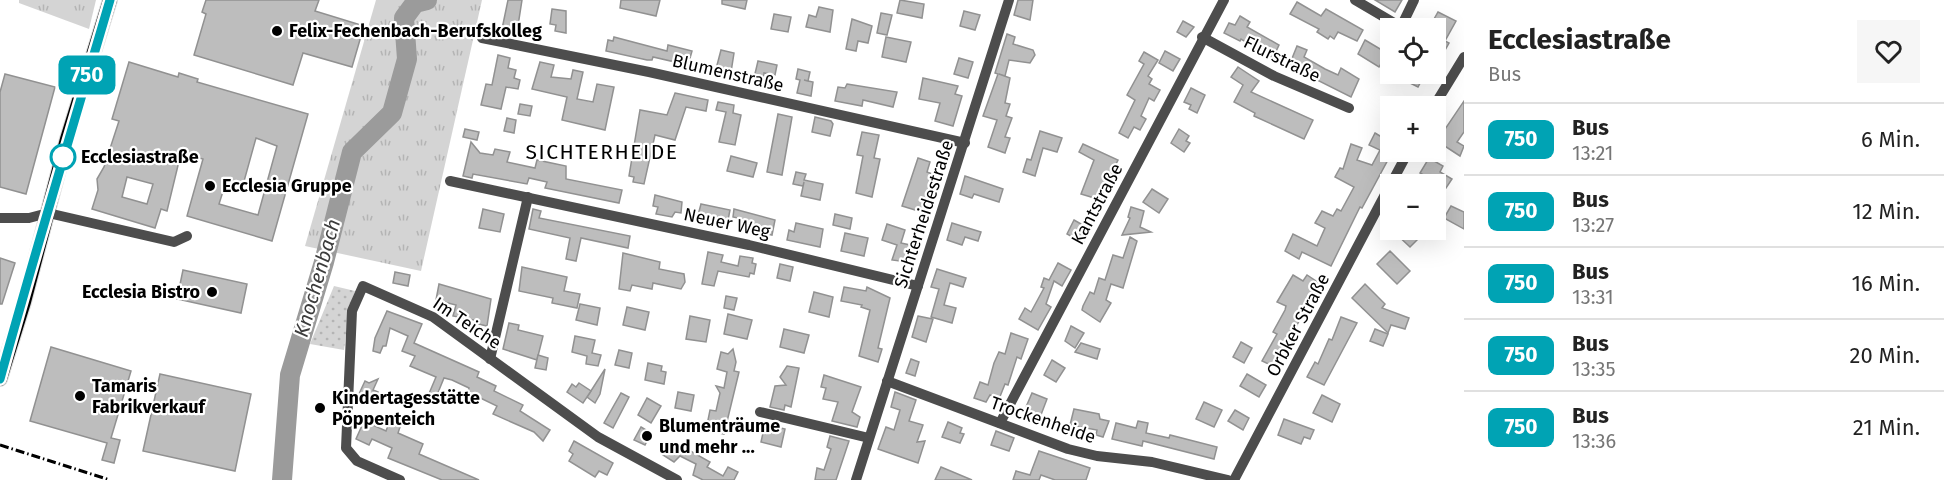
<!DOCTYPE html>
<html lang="de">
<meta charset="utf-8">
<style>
body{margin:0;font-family:"Fira Sans",sans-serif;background:#f6f6f6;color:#222;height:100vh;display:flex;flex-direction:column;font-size:22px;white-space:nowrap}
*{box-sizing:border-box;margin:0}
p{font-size:20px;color:#767676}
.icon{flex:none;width:33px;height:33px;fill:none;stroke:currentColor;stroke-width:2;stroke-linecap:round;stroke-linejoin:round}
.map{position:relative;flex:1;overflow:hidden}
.side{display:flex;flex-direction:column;background:#fff;width:480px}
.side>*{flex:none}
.badge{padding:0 12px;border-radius:9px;font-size:21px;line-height:39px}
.controls{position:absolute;left:1380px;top:18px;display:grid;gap:12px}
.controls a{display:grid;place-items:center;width:66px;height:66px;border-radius:0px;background:#fff;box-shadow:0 6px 24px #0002;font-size:30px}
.map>.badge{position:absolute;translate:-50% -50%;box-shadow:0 0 0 3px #fff}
.round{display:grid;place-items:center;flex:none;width:63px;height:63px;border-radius:0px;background:#f6f6f6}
.summary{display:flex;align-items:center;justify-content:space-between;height:102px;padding:0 24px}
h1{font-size:28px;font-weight:700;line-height:45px}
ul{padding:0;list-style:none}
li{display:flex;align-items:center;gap:18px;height:72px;padding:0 24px;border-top:2px solid #e0e0e0}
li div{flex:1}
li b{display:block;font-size:22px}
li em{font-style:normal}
li .badge{min-width:66px;font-weight:700;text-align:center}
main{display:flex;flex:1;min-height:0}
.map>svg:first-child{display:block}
.grass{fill:url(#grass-tufts)}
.park{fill:url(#park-dots)}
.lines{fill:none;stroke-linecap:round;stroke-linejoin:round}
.river{stroke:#9b9b9b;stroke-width:20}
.building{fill:#bdbdbd;stroke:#919191;stroke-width:1.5;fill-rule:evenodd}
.major-casing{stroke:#dbdbdb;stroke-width:16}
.minor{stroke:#4d4d4d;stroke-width:10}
.major{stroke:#000;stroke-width:14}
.rail{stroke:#000;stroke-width:3;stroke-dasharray:9 3 1.5 3;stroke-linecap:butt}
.line-casing{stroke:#fff;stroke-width:14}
.line{stroke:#00a3b4;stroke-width:9}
.poi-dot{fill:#000;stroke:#fff;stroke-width:2}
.stop-dot{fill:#fff;stroke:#00a3b4;stroke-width:3}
.labels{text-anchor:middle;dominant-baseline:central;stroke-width:4.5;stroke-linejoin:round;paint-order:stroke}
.poi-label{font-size:18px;font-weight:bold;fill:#000;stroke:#fff;text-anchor:start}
.street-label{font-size:18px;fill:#000;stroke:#fff}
.stop-label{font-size:18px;font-weight:bold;fill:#000;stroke:#fff;text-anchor:start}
.water-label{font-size:20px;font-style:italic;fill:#3c3c3c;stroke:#fff}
.quarter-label{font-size:21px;letter-spacing:1.5px;fill:#000;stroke:#fff}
</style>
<main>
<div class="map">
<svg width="1464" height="480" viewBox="0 0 1464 480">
<defs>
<pattern id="grass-tufts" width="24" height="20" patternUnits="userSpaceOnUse" patternTransform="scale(1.5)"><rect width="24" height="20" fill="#d4d4d4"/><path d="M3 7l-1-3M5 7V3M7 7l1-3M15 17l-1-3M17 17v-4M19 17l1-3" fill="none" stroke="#b4b4b4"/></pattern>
<pattern id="park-dots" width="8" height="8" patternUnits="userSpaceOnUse" patternTransform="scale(1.5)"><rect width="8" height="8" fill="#d4d4d4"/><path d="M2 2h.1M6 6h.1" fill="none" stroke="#b4b4b4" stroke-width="1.8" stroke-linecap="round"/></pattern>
</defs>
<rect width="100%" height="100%" fill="#fff"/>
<g class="grass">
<polygon points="19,0 96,0 89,29 19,3"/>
<polygon points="376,0 482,0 421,271 305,246"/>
</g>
<polygon class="park" points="334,286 355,291 349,309 344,350 310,344"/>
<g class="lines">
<polyline class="river" points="282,480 290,375 324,262 352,152 392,113 407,59 404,18 415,3 427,0"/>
</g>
<g class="building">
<polygon points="206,0 319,0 315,11 364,26 352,67 303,53 293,85 194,55 206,14 202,12"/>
<polygon points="508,0 522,0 517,32 502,29"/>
<polygon points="621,0 660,0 656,16 620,8"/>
<polygon points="722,0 747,0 745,9 722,4"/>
<polygon points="900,0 924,4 922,18 897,13"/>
<polygon points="1018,0 1033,0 1030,20 1014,15"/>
<polygon points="1375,0 1402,0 1395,12"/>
<polygon points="1297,2 1321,16 1326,9 1363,30 1357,41 1338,32 1334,39 1330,36 1328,39 1317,32 1319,29 1290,14"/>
<polygon points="819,7 833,10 830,32 806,27 809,15 816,17"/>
<polygon points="552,9 566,11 566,33 555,31 556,25 550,24"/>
<polygon points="964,11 980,15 975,30 960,26"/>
<polygon points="1438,12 1456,21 1445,41 1449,43 1444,52 1436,47 1436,28 1429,28"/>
<polygon points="881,13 892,15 887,35 877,33"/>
<polygon points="774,14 791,17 788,32 771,29"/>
<polygon points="1240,16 1250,22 1247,27 1279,45 1273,58 1241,39 1240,41 1224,33 1229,23 1235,25"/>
<polygon points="852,19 872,26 868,43 858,41 856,51 846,49"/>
<polygon points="1183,21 1194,27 1186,37 1177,32"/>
<polygon points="1007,34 1015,37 1013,44 1033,50 1035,55 1030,63 1009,60 1005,76 999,74 1010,78 1005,103 1010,104 1006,116 1012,118 1005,137 1010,138 1005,153 988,147 997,120 983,116 998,74 995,73"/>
<polygon points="614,37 667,51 668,45 692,51 688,65 653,57 652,60 647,60 606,51 608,40 613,41"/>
<polygon points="886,37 911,42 906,62 882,57"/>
<polygon points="1365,40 1387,53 1379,67 1358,54"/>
<polygon points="1297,46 1307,50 1304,57 1325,69 1338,75 1341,68 1359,79 1351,97 1289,66"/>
<polygon points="721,50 734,53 731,72 716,69"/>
<polygon points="1165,51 1180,59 1173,71 1159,63"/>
<polygon points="1144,52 1158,60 1148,76 1152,79 1149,84 1160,90 1154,101 1149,98 1141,116 1146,119 1140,130 1134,127 1128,138 1119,133 1135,100 1127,95 1144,64 1139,61"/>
<polygon points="498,55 510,58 508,68 516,70 514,78 520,80 518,89 506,87 501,109 481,105 486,84 492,85"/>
<polygon points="959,58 973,62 968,78 954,74"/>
<polygon points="758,61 777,65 775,75 764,73 763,80 754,78"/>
<path d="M129 62 178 77 179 73 198 79 197 82 308 114 272 241 187 216 203 159 181 153 167 211 161 209 155 228 92 209 98 190 97 179 104 167 119 121 112 119ZM256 138 277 146 258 215 219 204 226 182 243 185ZM127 177 153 184 147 204 122 197Z"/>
<polygon points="540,62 554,65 551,77 571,79 573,70 583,72 577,99 593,102 597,84 614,87 605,130 562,120 567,97 532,89"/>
<polygon points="1238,67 1259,81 1251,92 1313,120 1304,139 1254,116 1255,113 1234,102 1243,85 1231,77"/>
<polygon points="798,69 810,72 808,81 804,80 813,82 811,96 797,93 800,80 796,79"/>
<polygon points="5,74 55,87 26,194 0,187 0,92"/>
<polygon points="1392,74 1425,74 1418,87"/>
<polygon points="923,78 958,86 955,94 962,96 953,126 935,121 940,103 919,99"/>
<polygon points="847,84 897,92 893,107 863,100 862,106 835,101 838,87 845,88"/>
<polygon points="1191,88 1205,95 1197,113 1189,109 1191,105 1184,102"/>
<polygon points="675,93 708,100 706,111 686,107 675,140 655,135 644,184 633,182 634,177 629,176 640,110 667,115"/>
<polygon points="1464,101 1464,132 1457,142 1464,146 1460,156 1437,141"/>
<polygon points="718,102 734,105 733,113 741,115 735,145 719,142 726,112 716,110"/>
<polygon points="520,104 532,106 530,116 518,114"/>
<polygon points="778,114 792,117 782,175 767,172"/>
<polygon points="815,117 831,121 833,124 830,136 812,132"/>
<polygon points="507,118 516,120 514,133 504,131"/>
<polygon points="465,129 479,132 477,140 463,137"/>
<polygon points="1179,129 1189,136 1186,141 1190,143 1184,152 1171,143"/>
<polygon points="1040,131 1062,138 1057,152 1043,148 1035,176 1023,172 1027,159 1031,160"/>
<polygon points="862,132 879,135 874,158 880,159 872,197 856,193 863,156 857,155"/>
<polygon points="1375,133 1390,142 1390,156 1362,208 1360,207 1331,266 1302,252 1299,259 1285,251 1293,234 1317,246 1325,228 1315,223 1322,211 1333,216 1337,209 1341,211 1354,187 1335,177 1340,168 1343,169 1351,144 1362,148 1357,160 1372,165 1380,150 1369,145"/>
<polygon points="471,142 480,153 493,155 495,149 510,152 507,162 535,168 537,160 566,166 566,179 622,190 619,203 545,188 547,182 529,178 527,184 473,174 472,178 463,176"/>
<polygon points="1083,144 1118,160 1111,174 1109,173 1101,200 1081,194 1094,160 1079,152"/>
<polygon points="731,156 757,163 753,177 727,171"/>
<polygon points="918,158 930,162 927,172 935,175 925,213 902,206"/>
<polygon points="1429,158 1443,166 1440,172 1452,179 1446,188 1420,173"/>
<polygon points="796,172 806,174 804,180 823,184 820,200 801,196 804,182 803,186 793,184"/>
<polygon points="965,176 1003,189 999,202 974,194 972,198 960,194"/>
<polygon points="1152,189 1168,199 1159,213 1143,202"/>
<polygon points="655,195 682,202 681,213 675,212 672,217 656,214 658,207 653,206"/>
<polygon points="701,204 730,210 727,225 697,219"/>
<polygon points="1451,206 1464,212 1464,229 1444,218"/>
<polygon points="1131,207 1144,211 1140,227 1151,232 1122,235 1130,218 1128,217"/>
<polygon points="483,209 504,214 500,232 479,228"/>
<polygon points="533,209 541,211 539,218 630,236 628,248 581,238 576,261 566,259 570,238 529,229"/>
<polygon points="734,209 775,220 772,235 746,229 747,220 733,217"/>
<polygon points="835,214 852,218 850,229 833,225"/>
<polygon points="1074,220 1090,229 1083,243 1067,234"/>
<polygon points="796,223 823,229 820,247 787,240 789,230 794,232"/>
<polygon points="952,223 981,232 978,241 965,237 962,245 947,240"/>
<polygon points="887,224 905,230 901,243 910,245 911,249 907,262 892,260 897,245 882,240"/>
<polygon points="1392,230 1427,230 1410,247"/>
<polygon points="845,233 868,238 864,256 841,251"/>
<polygon points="1130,237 1137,241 1123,288 1111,284 1106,300 1111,303 1100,322 1082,310 1083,306 1090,292 1094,294 1099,278 1105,280 1113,255 1123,258"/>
<polygon points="1390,251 1410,271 1397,284 1377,264"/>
<polygon points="708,252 723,255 721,262 738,266 740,256 753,258 752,263 756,264 754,274 750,273 749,277 718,271 714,286 702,284"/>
<polygon points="623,253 660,262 659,269 684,274 685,282 681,289 653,283 652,289 632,285 630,291 619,289"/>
<polygon points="0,258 15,263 2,304 0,304"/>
<polygon points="1058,263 1071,270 1062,286 1054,281 1046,304 1051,307 1038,330 1019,319 1025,308 1031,312 1044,288 1041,287 1044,278 1049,280"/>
<polygon points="780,264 793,267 790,281 777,278"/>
<polygon points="522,267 567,277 564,291 580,294 577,308 552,303 553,298 519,291"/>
<polygon points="937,269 966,278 963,287 950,283 944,305 956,308 952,323 931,317 939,289 931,287"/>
<polygon points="183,270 247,284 241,313 177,299"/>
<polygon points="395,272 410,275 408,286 393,283"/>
<polygon points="1293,275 1303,281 1307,275 1319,283 1275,367 1262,361 1277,334 1273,332 1285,310 1286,306 1277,302"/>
<polygon points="439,284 491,299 487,326 478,324 479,321 453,316 456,305 436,300"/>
<polygon points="1365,284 1385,304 1382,308 1409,318 1405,329 1391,325 1388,333 1352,298"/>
<polygon points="844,287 866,291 867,287 890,298 878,348 882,349 878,362 859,356 870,310 861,307 862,305 841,301"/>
<polygon points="814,292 833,297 829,317 809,312"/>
<polygon points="726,296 737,298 734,310 724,308"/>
<polygon points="580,304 600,308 597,325 576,320"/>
<polygon points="627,307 649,312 645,330 623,325"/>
<polygon points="387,311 422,324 414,343 479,372 477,377 496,386 494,391 523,405 520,411 550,430 543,441 534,432 493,414 497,406 468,392 469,388 452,380 444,378 435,400 428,396 436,377 410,366 415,356 402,351 408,336 390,328 386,346 383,346 380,353 373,351 375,338"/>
<polygon points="728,314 752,320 747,339 724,334"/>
<polygon points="690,316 710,320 706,342 686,339"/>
<polygon points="918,316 933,319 926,342 912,337"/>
<polygon points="1341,317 1357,323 1324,385 1307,377 1315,362 1318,364 1329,339 1332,340"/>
<polygon points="509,323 519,325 518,330 543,336 537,360 503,349"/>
<polygon points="1071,326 1084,333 1075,348 1065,341"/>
<polygon points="784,329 809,335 804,353 780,347"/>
<polygon points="1375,329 1388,334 1383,346 1370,341"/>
<polygon points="1011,333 1028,339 1021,359 1017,357 1008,385 1005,384 999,399 990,395 986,402 974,398 980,382 988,385 994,363 999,352 1005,354"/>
<polygon points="575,336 595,340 592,353 601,355 598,366 586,364 587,356 572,352"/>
<polygon points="1241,342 1252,348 1244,363 1233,357"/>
<polygon points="1081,343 1100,349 1097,359 1075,352"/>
<polygon points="51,347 131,371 111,438 120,440 114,463 102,460 107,443 30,421"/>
<polygon points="733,349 736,362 734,371 739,372 724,434 706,430 710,410 716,411 720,393 716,386 724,388 727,372 717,369 721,352 728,354"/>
<polygon points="619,350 632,353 629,368 615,365"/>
<polygon points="538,355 548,358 546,370 535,368"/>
<polygon points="911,359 919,362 915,376 906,373"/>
<polygon points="1052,360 1065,368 1056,382 1044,375"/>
<polygon points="648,363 662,366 661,371 666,372 664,384 645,380"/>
<polygon points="787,366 799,368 791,407 785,405 784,410 770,407 775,386 786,385 780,377"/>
<polygon points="605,369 600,394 595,403 587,397"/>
<polygon points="160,374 251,394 235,471 143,451"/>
<polygon points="1247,374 1266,385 1259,397 1240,386"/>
<polygon points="824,375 861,387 852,412 860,417 857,427 832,421 838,402 823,399 826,388 821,387"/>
<polygon points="378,379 373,390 378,392 374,403 358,396 365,381 369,383"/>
<polygon points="579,383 591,391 583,403 567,392 572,384 576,387"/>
<polygon points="678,392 694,395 691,411 675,408"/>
<polygon points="895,392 916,400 909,421 923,425 917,442 925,441 918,463 878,449 886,427 894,430 900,410 891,407"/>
<polygon points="621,393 629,397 613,428 604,423"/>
<polygon points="1032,393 1047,399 1039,420 1027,415 1030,408 1026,407"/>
<polygon points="1322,395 1340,404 1332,422 1313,413"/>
<polygon points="647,398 661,406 651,423 638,415"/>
<polygon points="1204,402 1222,410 1214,427 1196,419"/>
<polygon points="1074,409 1099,414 1100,419 1109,421 1103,437 1096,435 1097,430 1070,425"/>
<polygon points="1235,410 1249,418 1243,430 1228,421"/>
<polygon points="1284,419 1314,430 1310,439 1304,437 1301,444 1278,435"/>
<polygon points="364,421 386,431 389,423 400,427 398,433 423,444 419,454 479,480 442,480 388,458 392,448 372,439 369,445 356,439"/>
<polygon points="1138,421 1148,423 1146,433 1169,438 1170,435 1217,447 1214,459 1143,441 1142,446 1112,439 1116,423 1136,428"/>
<polygon points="948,422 962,428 960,433 964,434 960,443 942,437"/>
<polygon points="765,424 785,429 781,447 761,442"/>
<polygon points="641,427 651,433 645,445 634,440"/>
<polygon points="996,431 1014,438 1009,451 991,445"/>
<polygon points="830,436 849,441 836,480 815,480 817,468 824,470 831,449 827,447"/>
<polygon points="574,441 613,463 607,475 599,471 595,477 569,461 573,454 569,451"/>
<polygon points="670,443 676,446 678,444 710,462 707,467 723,476 728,467 738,472 734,480 703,480 693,475 696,464 680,456 674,462 663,455"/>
<polygon points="1039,451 1090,468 1086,480 1055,480 1041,475 1039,480 1013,480 1016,471 1030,475"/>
<polygon points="941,467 972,480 935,480"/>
</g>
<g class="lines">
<defs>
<polyline id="major" points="0,379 24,302 67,139 110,0"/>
</defs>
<use href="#major" class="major-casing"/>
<g class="minor">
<polyline points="1355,0 1401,27 1414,0"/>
<polyline points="1202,37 1274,76 1349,108"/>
<polyline points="482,38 649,72 965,143"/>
<polyline points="1434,106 1464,57"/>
<polyline points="450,181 749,245 918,286"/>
<polyline points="1391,184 1408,152"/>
<polyline points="0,218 29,218 48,213 174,242 187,236"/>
<polyline points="490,359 528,197"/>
<polyline points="887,381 1068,449 1097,456 1152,462 1228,480"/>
<polyline points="760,412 869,438"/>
<polyline points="1000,423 1224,0"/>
<polyline points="400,480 357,461 346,448 352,311 363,286 433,317 598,437 677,480"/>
<polyline points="856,480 1009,0"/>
<polyline points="1234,480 1390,185"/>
</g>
<use href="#major" class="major"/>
<polyline class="rail" points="0,445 110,480"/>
</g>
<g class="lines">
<defs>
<path id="line" d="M0 379C35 252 73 126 110 0"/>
</defs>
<use href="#line" class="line-casing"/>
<use href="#line" class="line"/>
</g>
<g class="poi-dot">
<circle cx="277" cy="31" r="6"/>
<circle cx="210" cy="186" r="6"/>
<circle cx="212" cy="292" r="6"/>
<circle cx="80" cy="396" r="6"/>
<circle cx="320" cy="408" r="6"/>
<circle cx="647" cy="436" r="6"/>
</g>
<circle class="stop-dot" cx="63" cy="157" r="12"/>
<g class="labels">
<g class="poi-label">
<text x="289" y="31">Felix-Fechenbach-Berufskolleg</text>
<text x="222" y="186">Ecclesia Gruppe</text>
<text x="200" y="292" text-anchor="end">Ecclesia Bistro</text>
<text x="92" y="386">Tamaris<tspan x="92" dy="21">Fabrikverkauf</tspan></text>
<text x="332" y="398">Kindertagesstätte<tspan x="332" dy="21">Pöppenteich</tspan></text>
<text x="659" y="426">Blumenträume<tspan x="659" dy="21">und mehr ...</tspan></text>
</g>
<g class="street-label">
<text transform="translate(1282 59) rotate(26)">Flurstraße</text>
<text transform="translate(728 73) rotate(13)">Blumenstraße</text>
<text transform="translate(1097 204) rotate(-62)">Kantstraße</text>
<text transform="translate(924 214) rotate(-72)">Sichterheidestraße</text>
<text transform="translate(727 223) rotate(12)">Neuer Weg</text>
<text transform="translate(467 323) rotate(34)">Im Teiche</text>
<text transform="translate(1298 325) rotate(-62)">Orbker Straße</text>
<text transform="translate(1043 420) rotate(19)">Trockenheide</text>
</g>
<g class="stop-label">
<text x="81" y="157">Ecclesiastraße</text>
</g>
<g class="water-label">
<text transform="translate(317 278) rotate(-74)">Knochenbach</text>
</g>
<g class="quarter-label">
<text x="602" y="152">SICHTERHEIDE</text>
</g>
</g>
</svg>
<div class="controls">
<a><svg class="icon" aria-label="locate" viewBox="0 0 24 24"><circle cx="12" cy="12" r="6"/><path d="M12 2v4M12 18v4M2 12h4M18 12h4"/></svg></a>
<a>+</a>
<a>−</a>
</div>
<b class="badge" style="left:87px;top:75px;background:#00a3b4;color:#fff">750</b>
</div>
<section class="side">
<div class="summary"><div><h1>Ecclesiastraße</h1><p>Bus</p></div><a class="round"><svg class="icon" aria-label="heart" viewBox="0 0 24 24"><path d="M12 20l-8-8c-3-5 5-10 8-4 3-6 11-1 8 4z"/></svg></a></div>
<ul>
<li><span class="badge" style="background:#00a3b4;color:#fff">750</span><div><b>Bus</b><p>13:21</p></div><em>6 Min.</em></li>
<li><span class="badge" style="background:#00a3b4;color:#fff">750</span><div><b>Bus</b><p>13:27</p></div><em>12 Min.</em></li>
<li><span class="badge" style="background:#00a3b4;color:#fff">750</span><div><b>Bus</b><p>13:31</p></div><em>16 Min.</em></li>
<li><span class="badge" style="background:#00a3b4;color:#fff">750</span><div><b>Bus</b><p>13:35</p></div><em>20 Min.</em></li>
<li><span class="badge" style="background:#00a3b4;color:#fff">750</span><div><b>Bus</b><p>13:36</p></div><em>21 Min.</em></li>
</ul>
</section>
</main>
